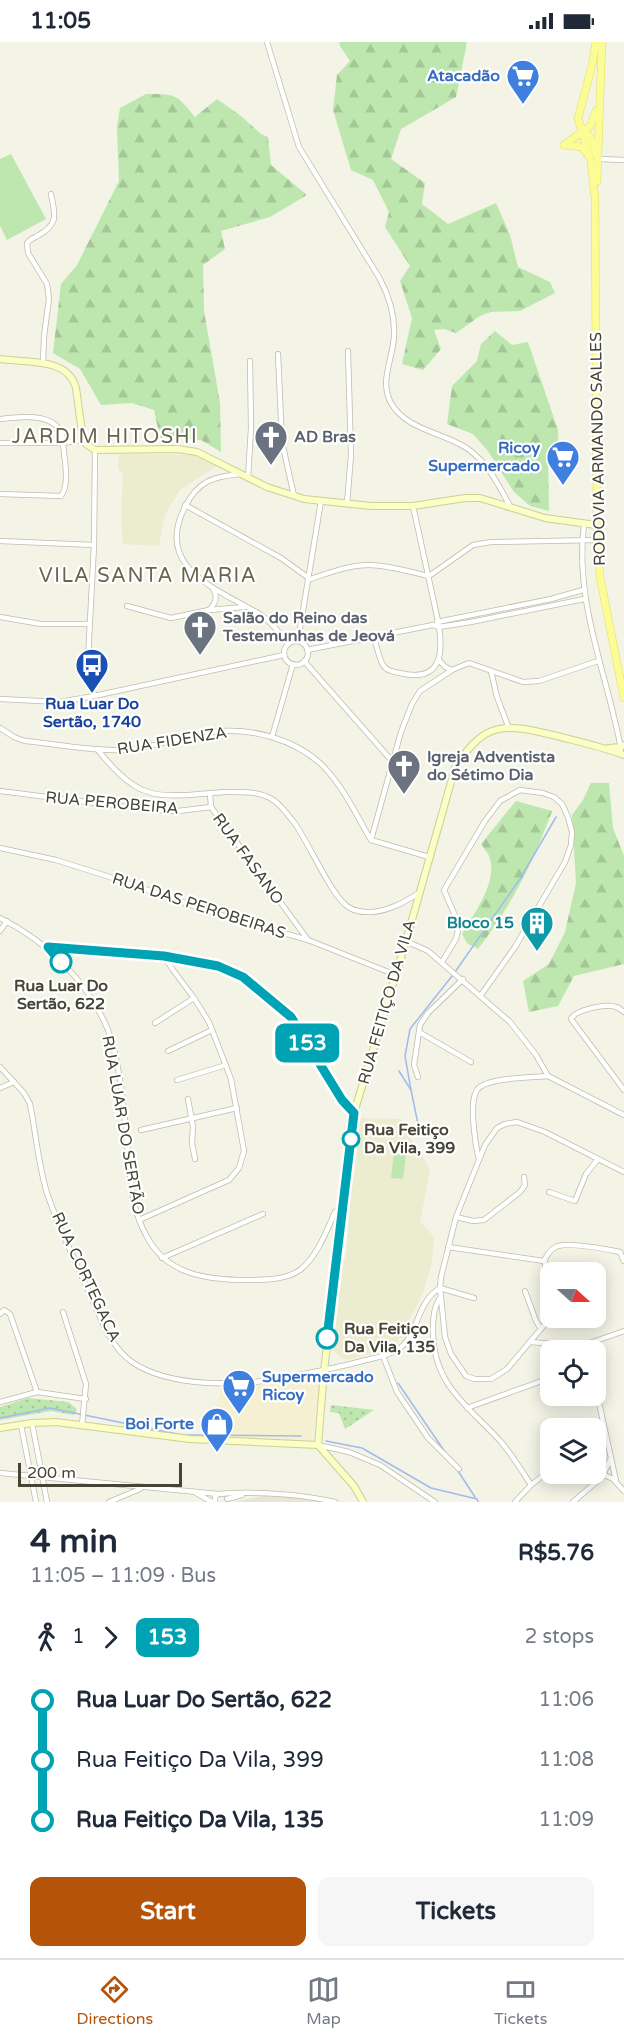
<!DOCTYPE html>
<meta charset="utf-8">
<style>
body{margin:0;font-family:"Varela Round",sans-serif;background:#f6f6f7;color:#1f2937;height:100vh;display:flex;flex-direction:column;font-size:22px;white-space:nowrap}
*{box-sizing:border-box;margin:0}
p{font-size:20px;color:#747a83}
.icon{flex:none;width:33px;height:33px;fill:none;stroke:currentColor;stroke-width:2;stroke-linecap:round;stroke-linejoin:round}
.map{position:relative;height:1460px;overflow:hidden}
.panel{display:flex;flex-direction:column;background:#fff;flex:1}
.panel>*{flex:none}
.badge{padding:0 12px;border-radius:9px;font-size:21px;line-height:39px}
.needle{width:39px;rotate:111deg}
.fabs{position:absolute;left:540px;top:1220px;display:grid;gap:12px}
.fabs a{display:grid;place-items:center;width:66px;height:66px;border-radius:12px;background:#fff;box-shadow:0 3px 15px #0003;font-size:30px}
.scale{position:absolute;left:18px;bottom:15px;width:164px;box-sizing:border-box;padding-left:6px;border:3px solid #454435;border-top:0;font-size:16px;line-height:21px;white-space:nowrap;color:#454435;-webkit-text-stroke:4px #fff;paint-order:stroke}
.map>.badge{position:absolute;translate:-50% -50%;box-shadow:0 0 0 3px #fff}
.legs{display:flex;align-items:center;gap:9px;height:66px;padding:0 30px;font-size:20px}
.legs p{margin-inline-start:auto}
.overview{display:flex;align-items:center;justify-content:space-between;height:102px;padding:0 30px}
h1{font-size:33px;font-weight:700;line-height:45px}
.primary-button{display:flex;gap:12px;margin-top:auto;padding:12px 30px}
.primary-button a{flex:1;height:69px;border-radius:12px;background:#b45309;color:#fff;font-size:24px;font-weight:700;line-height:69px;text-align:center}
.primary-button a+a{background:#f6f6f7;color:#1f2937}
ul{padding:0 30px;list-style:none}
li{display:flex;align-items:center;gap:21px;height:60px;font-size:22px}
li i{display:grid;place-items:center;width:9px;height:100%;margin:0 8px;background:currentColor}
li i::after{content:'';width:15px;height:15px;margin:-8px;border:4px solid;border-radius:50%;background:#fff}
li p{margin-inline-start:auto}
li:first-child i{background:linear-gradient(#0000 50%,currentColor 0)}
li:last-child i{background:linear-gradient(currentColor 50%,#0000 0)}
.status{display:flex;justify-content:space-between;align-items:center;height:42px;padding:0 30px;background:#fff;direction:ltr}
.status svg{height:16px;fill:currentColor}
.tab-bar{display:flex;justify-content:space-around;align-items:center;height:84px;border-top:2px solid #e0e1e3;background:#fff;font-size:16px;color:#747a83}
.tab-bar a{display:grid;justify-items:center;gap:3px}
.tab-bar .on{color:#b45309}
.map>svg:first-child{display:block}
.residential{fill:#e7e6d4}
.commercial{fill:#f5f0d1}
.education{fill:#ececd0}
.green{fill:url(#green-dots)}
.forest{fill:url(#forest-firs)}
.pitch{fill:#bee7af}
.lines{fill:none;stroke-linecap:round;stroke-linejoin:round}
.stream{stroke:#a3baef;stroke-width:1.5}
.street-casing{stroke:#bebda9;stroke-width:6}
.secondary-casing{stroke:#cecf94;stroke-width:8}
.primary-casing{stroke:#e2e065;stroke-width:8}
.street{stroke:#fff;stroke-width:4.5}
.secondary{stroke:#fbfec5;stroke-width:6}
.primary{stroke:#fcfc96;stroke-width:7}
.line-1-casing{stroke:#fff;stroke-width:14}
.line-1{stroke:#00a3b4;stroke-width:9}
.stop-1-dot{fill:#fff;stroke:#00a3b4;stroke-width:3}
.labels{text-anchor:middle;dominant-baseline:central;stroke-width:4.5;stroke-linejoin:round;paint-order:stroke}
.shop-label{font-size:16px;font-weight:bold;fill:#366cbe;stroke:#fff;text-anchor:end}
.worship-label{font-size:16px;font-weight:bold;fill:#5b616d;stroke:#fff;text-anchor:start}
.street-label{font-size:16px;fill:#454435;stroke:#fff}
.transit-label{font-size:16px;font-weight:bold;fill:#164399;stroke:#fff}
.culture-label{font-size:16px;font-weight:bold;fill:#0d838f;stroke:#fff;text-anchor:end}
.stop-label{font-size:16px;font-weight:bold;fill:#454435;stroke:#fff;text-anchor:start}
.quarter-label{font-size:20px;letter-spacing:1.5px;fill:#68654d;stroke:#fff}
</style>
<div class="status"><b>11:05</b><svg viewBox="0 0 49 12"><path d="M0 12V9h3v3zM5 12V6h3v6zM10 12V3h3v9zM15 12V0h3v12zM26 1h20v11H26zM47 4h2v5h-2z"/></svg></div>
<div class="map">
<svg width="624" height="1460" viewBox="0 0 624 1460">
<defs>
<pattern id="green-dots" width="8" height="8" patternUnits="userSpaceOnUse" patternTransform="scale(1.5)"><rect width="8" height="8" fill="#bee7af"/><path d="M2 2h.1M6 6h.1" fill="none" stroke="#a5c797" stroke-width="1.8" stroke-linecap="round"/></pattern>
<pattern id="forest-firs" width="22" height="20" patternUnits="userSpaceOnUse" patternTransform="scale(1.5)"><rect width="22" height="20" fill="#bee7af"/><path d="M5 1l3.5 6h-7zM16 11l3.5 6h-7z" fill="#a5c797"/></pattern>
</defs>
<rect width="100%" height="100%" fill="#f3f3e6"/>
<polygon class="residential" points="262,1454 307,1456 325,1460 234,1460"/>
<polygon class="commercial" points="320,1337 312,1399 209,1395 209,1385 217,1364 221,1347"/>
<g class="education">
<polygon points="119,412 192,413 218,423 180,448 165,472 159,504 123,502 121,475 123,432 118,427"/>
<polygon points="357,1076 402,1077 403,1087 422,1113 430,1128 420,1180 434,1195 432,1219 423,1251 401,1295 399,1296 397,1305 346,1318 342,1316 332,1307 340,1216 346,1217 349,1180 345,1179"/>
</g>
<g class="green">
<polygon points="28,1356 68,1360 77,1367 74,1373 51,1369 0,1378 0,1365"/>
<polygon points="331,1363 374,1368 345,1387 339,1371 330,1370"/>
</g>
<g class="forest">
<polygon points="339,0 467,0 456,55 401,87 391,117 425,141 422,162 448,182 496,161 510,193 518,225 550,240 555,251 520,269 491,270 480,274 456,291 444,287 434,288 441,307 423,328 402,322 412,276 400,239 410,224 385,185 389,170 373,138 351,128 333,68 337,33 350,19 340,4"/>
<path d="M146 52C177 52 176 52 195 75L217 57 241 74 261 92 268 95 271 123 307 153 270 175 221 189 225 207 203 223 204 269 220 361 221 410 201 398 160 396 154 368 132 361 101 363 80 327 53 311 61 242 77 223 119 139 117 85 120 66Z"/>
<polygon points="495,289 512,303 528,300 558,388 559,412 548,413 549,469 530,464 514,450 488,409 473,392 447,382 452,344 477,319 481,302"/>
<polygon points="591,741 609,741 613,786 624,814 624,922 574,934 558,964 529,970 523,939 549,922 565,890 576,841 572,773 583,758"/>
<path d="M516 759 552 769C532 823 513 861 478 907L467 901 462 892C474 872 499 838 489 814 487 810 483 805 481 802Z"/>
</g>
<g class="pitch">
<polygon points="11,112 46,177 7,198 0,184 0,117"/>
<polygon points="394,1111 406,1113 403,1137 391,1136"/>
</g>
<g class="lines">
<g class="stream">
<polyline points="455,930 520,837 556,775"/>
<polyline points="399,1029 411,1048 418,1082"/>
<polyline points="411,1048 405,1014 410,987 452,934"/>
<polyline points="398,1341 445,1410"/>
<polyline points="0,1376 50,1366 182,1393"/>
<polyline points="186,1393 301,1394"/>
<polyline points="326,1399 362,1406 431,1446 477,1457 478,1460"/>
<polyline points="458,1429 475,1455"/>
</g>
<defs>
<g id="street">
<path d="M267 0 299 105 380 237C389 254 395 274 394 294 393 317 379 339 391 361 407 389 444 390 468 407 489 422 499 444 511 466"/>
<polyline points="599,117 624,118"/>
<polyline points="278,312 282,400 294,454"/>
<path d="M43 322 44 294 49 257 47 242 28 211 27 201C30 197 34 196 39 193 59 182 55 172 51 152"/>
<path d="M0 377C18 375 51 370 61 390 64 397 63 410 65 418 66 429 68 445 61 454L0 452"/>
<polyline points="0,401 62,401 83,398"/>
<path d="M240 432C212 435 198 439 185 465 154 525 215 546 256 570 269 577 279 590 288 602"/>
<polyline points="248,436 251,386 250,319"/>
<polyline points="347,462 351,413 348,309"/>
<path d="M185 463 281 516 310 537C329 531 349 523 369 523 389 523 409 530 429 534L473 503 491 500 597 498"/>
<path d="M584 482C574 560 607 631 621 707"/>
<polyline points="0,499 94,503"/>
<polyline points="127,564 171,576 209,568 244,565"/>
<path d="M209 568C216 561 218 555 213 547"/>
<polyline points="0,575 41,582 89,582"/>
<polyline points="437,580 551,557 583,548"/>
<path d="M374 596C377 605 379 616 383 623 387 629 394 630 400 631 442 641 444 611 438 579L413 464"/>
<polyline points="298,599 321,459"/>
<circle cx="296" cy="611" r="12"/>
<polyline points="307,608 433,583 439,585 471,580 584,557"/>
<polyline points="439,618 445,625 452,628"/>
<polyline points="304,619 392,719"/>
<polyline points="491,629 497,655 508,684"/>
<polyline points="94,654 88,617 94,503 95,408"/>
<polyline points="0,657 60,660 94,654 284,613"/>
<path d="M0 686 14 695 25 699C55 702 96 710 125 708 153 706 181 694 210 690 249 685 295 696 324 725 344 746 357 774 371 798"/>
<polyline points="272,695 293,622"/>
<path d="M97 707C110 723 128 744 148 750 169 757 203 751 226 750 241 750 256 749 270 756 280 761 286 771 293 779 308 798 332 857 350 866 363 873 382 870 395 864 403 861 411 856 419 851"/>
<polyline points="0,749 150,768 178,769 211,765 210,751"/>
<polyline points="211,765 308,898"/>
<polyline points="0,806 56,818 113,836 217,872 308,898 396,933"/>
<polyline points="429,815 371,798 401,690 412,662 420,649 452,628 469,621 523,640 539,639 598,619"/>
<path d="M0 876C46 899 88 939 108 988 120 1020 124 1066 127 1100 130 1132 130 1164 146 1193 166 1233 207 1238 247 1238 264 1238 286 1238 300 1228 317 1215 327 1188 335 1170L343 1166"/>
<polyline points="0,889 7,879"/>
<polyline points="406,899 428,909 510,980 536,1013 548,1034"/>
<polyline points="48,905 164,914 218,924 237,932 260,948 291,976 342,1058 354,1071"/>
<polyline points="442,920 456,897 459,883 444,848 485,779 500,759 520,748 543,751 554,755 562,762 568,775 572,790 571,803 565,820 515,905 481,953"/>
<path d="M624 970C621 968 620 966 616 965 606 961 575 968 571 977L624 1048"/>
<polyline points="155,981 194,956"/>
<polyline points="419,990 471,1020"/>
<polyline points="168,1009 212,988"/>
<path d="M0 1025 24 1051 30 1062C36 1091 38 1122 47 1151 57 1181 71 1210 84 1239 97 1265 107 1303 132 1320 170 1346 239 1344 283 1336 310 1331 336 1326 362 1319 374 1316 387 1314 397 1308 419 1295 415 1261 440 1246"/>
<polyline points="548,1034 624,1073"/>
<polyline points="418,1035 414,1023 420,983 428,971 463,937"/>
<polyline points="177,1038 226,1023"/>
<polyline points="0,1046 14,1040"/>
<polyline points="188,1057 193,1085 192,1101 195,1117"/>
<polyline points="141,1088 237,1066"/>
<path d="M479 1117C475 1103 474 1090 473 1075 473 1066 472 1056 477 1048 485 1035 532 1036 548 1034"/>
<polyline points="549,1150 575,1159 586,1132 598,1117"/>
<polyline points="456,1175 473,1179 484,1178 520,1150 525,1143 524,1135"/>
<polyline points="139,1178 229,1138 239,1126 244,1109 231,1037 209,980 194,956 173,928 164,914"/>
<polyline points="448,1205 544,1219"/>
<polyline points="162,1216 263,1172"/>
<polyline points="440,1246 474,1256"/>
<polyline points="525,1249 536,1279 541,1287"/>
<path d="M550 1252 546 1238 545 1217C548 1211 552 1206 558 1204 572 1200 605 1207 620 1210L624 1219"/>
<path d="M440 1256C433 1267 433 1278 433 1291 434 1345 470 1365 502 1401 513 1414 522 1429 531 1443"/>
<polyline points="63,1270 86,1342 82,1383"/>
<polyline points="0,1272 4,1268 10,1272 37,1350"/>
<polyline points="551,1275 507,1327 491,1337 475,1337 466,1334 451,1312 445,1295 440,1246 441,1235 456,1175 485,1103 497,1086 505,1082 517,1080 545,1090 624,1130"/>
<polyline points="530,1300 581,1304 582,1308"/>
<polyline points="581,1304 624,1289"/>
<polyline points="383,1314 397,1350 428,1396 459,1427"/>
<polyline points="596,1347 616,1439"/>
<polyline points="0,1360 37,1350 86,1357"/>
<polyline points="467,1366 550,1336"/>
<polyline points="32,1381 47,1460"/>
<polyline points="21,1383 36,1460"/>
<polyline points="318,1403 349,1410 380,1423 435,1460"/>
<polyline points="596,1429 613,1437 624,1449"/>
<polyline points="0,1431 218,1452"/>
<polyline points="196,1451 212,1460"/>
<polyline points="227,1457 242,1453"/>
<polyline points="109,1460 140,1447"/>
<path d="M215 1460V1455L218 1452C254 1449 301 1452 335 1460"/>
<polyline points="515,1460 531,1443 550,1428"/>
<polyline points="573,1460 602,1435 610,1418"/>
</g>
<g id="secondary">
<path d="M0 317C26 321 68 315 76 346L83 398 86 402 95 408 177 407 197 410 267 445 304 457 371 464H413L465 456H480L545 476 596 483"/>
<polyline points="609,706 620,705 624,703"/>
<polyline points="0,1386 32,1381 56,1380 190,1397 318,1403"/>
<path d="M318 1403 324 1329 354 1071 406 899 455 726C485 677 507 682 557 694 580 700 602 705 624 713"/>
<polyline points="318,1403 354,1444 363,1460"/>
</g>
<g id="primary">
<polyline points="596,0 592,24 578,76 591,120 595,156 597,498 600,535 624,656"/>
<polyline points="583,89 591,96 596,112"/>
<polyline points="564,103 590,84 596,69"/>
<polyline points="564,103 582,105 588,113"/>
<polyline points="597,139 602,0"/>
</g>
</defs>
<use href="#street" class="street-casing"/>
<use href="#secondary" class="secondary-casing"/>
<use href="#primary" class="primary-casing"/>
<use href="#street" class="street"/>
<use href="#secondary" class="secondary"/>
<use href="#primary" class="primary"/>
</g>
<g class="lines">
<defs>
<polyline id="line-1" points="61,920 48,905 164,914 218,924 243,935 291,975 342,1058 354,1071 327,1296"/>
</defs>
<use href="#line-1" class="line-1-casing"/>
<use href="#line-1" class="line-1"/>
</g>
<defs>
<symbol id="supermarket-pin" viewBox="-11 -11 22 30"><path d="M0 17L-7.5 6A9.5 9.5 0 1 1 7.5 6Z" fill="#3f7fe0" stroke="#fff"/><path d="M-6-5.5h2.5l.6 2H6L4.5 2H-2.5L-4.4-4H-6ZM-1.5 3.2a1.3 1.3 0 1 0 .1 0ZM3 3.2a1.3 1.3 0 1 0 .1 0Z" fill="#fff"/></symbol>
<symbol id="church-pin" viewBox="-11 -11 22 30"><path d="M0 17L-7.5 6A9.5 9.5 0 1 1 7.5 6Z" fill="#6b7280" stroke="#fff"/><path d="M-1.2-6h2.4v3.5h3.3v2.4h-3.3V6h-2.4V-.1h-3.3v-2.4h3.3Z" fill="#fff"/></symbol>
<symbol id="bus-pin" viewBox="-11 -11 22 30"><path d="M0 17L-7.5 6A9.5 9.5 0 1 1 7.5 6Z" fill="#1a4fb4" stroke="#fff"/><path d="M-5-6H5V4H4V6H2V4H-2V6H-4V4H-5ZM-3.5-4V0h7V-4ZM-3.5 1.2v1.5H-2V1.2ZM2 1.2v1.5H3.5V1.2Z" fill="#fff"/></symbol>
<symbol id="building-pin" viewBox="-11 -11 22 30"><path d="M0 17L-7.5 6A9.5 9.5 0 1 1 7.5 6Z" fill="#0f9aa8" stroke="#fff"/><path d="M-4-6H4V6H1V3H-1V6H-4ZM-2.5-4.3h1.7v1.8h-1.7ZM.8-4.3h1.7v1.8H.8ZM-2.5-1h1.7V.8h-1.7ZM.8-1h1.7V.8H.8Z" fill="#fff"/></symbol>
<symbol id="shop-pin" viewBox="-11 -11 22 30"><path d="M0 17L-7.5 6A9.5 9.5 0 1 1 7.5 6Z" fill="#3f7fe0" stroke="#fff"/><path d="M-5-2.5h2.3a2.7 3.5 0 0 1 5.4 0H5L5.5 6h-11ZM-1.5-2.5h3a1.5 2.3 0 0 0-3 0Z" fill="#fff"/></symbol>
</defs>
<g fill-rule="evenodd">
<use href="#supermarket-pin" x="504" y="15" width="38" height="52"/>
<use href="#church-pin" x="252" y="376" width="38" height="52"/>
<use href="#supermarket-pin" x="544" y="396" width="38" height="52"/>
<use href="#church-pin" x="181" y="566" width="38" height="52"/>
<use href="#bus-pin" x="73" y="604" width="38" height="52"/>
<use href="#church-pin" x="385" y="705" width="38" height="52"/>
<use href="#building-pin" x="518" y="862" width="38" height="52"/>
<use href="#supermarket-pin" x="220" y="1325" width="38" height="52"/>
<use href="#shop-pin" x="198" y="1363" width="38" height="52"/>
</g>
<g class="stop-1-dot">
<circle cx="61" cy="920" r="10"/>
<circle cx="351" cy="1097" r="8"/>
<circle cx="327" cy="1296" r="10"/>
</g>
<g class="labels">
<g class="shop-label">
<text x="500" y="34">Atacadão</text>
<text x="540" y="406">Ricoy<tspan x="540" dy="18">Supermercado</tspan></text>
<text x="262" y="1335" text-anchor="start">Supermercado<tspan x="262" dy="18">Ricoy</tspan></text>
<text x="194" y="1382">Boi Forte</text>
</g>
<g class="worship-label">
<text x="294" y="395">AD Bras</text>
<text x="223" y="576">Salão do Reino das<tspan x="223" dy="18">Testemunhas de Jeová</tspan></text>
<text x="427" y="715">Igreja Adventista<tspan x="427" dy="18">do Sétimo Dia</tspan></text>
</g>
<g class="street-label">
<text transform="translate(598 407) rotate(-91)">RODOVIA ARMANDO SALLES</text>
<text transform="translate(172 699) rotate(-9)">RUA FIDENZA</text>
<text transform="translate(112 761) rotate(5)">RUA PEROBEIRA</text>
<text transform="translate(248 817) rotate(54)">RUA FASANO</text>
<text transform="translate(199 864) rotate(18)">RUA DAS PEROBEIRAS</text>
<text transform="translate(387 960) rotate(-74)">RUA FEITIÇO DA VILA</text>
<text transform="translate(123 1083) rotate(80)">RUA LUAR DO SERTÃO</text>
<text transform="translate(86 1235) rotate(65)">RUA CORTEGACA</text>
</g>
<g class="transit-label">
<text x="92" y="662">Rua Luar Do<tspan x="92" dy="18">Sertão, 1740</tspan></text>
</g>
<g class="culture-label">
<text x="514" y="881">Bloco 15</text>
</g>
<g class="stop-label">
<text x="61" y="944" text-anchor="middle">Rua Luar Do<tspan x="61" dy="18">Sertão, 622</tspan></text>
<text x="364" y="1088">Rua Feitiço<tspan x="364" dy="18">Da Vila, 399</tspan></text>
<text x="344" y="1287">Rua Feitiço<tspan x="344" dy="18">Da Vila, 135</tspan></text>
</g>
<g class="quarter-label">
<text x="105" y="395">JARDIM HITOSHI</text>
<text x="148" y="534">VILA SANTA MARIA</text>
</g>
</g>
</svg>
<div class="fabs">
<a><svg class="needle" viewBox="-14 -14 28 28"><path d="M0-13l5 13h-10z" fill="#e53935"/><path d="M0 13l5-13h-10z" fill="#747a83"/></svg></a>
<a><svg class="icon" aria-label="locate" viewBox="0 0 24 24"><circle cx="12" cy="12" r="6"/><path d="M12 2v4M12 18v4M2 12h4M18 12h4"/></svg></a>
<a><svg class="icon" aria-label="layers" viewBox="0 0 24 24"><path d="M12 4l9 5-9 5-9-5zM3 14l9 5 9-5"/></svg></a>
</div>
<div class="scale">200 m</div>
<b class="badge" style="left:307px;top:1001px;background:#00a3b4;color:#fff">153</b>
</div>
<section class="panel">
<div class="overview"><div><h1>4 min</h1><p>11:05 – 11:09 · Bus</p></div><b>R$5.76</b></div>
<div class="legs"><svg class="icon" aria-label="walk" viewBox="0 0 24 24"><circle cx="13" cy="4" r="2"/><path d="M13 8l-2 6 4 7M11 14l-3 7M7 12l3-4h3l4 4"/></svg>1<svg class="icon" aria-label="forward" viewBox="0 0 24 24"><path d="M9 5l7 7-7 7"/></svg><b class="badge" style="background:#00a3b4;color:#fff">153</b><p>2 stops</p></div>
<ul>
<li><i style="color:#00a3b4"></i><b>Rua Luar Do Sertão, 622</b><p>11:06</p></li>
<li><i style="color:#00a3b4"></i><span>Rua Feitiço Da Vila, 399</span><p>11:08</p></li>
<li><i style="color:#00a3b4"></i><b>Rua Feitiço Da Vila, 135</b><p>11:09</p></li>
</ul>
<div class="primary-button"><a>Start</a><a>Tickets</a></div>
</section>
<nav class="tab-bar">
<a class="on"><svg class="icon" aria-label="directions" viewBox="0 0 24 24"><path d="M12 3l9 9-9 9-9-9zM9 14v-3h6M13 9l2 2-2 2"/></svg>Directions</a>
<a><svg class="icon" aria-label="map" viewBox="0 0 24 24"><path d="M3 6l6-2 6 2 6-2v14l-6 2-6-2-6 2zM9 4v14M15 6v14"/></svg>Map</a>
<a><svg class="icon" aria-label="tickets" viewBox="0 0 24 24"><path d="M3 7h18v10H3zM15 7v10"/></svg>Tickets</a>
</nav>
